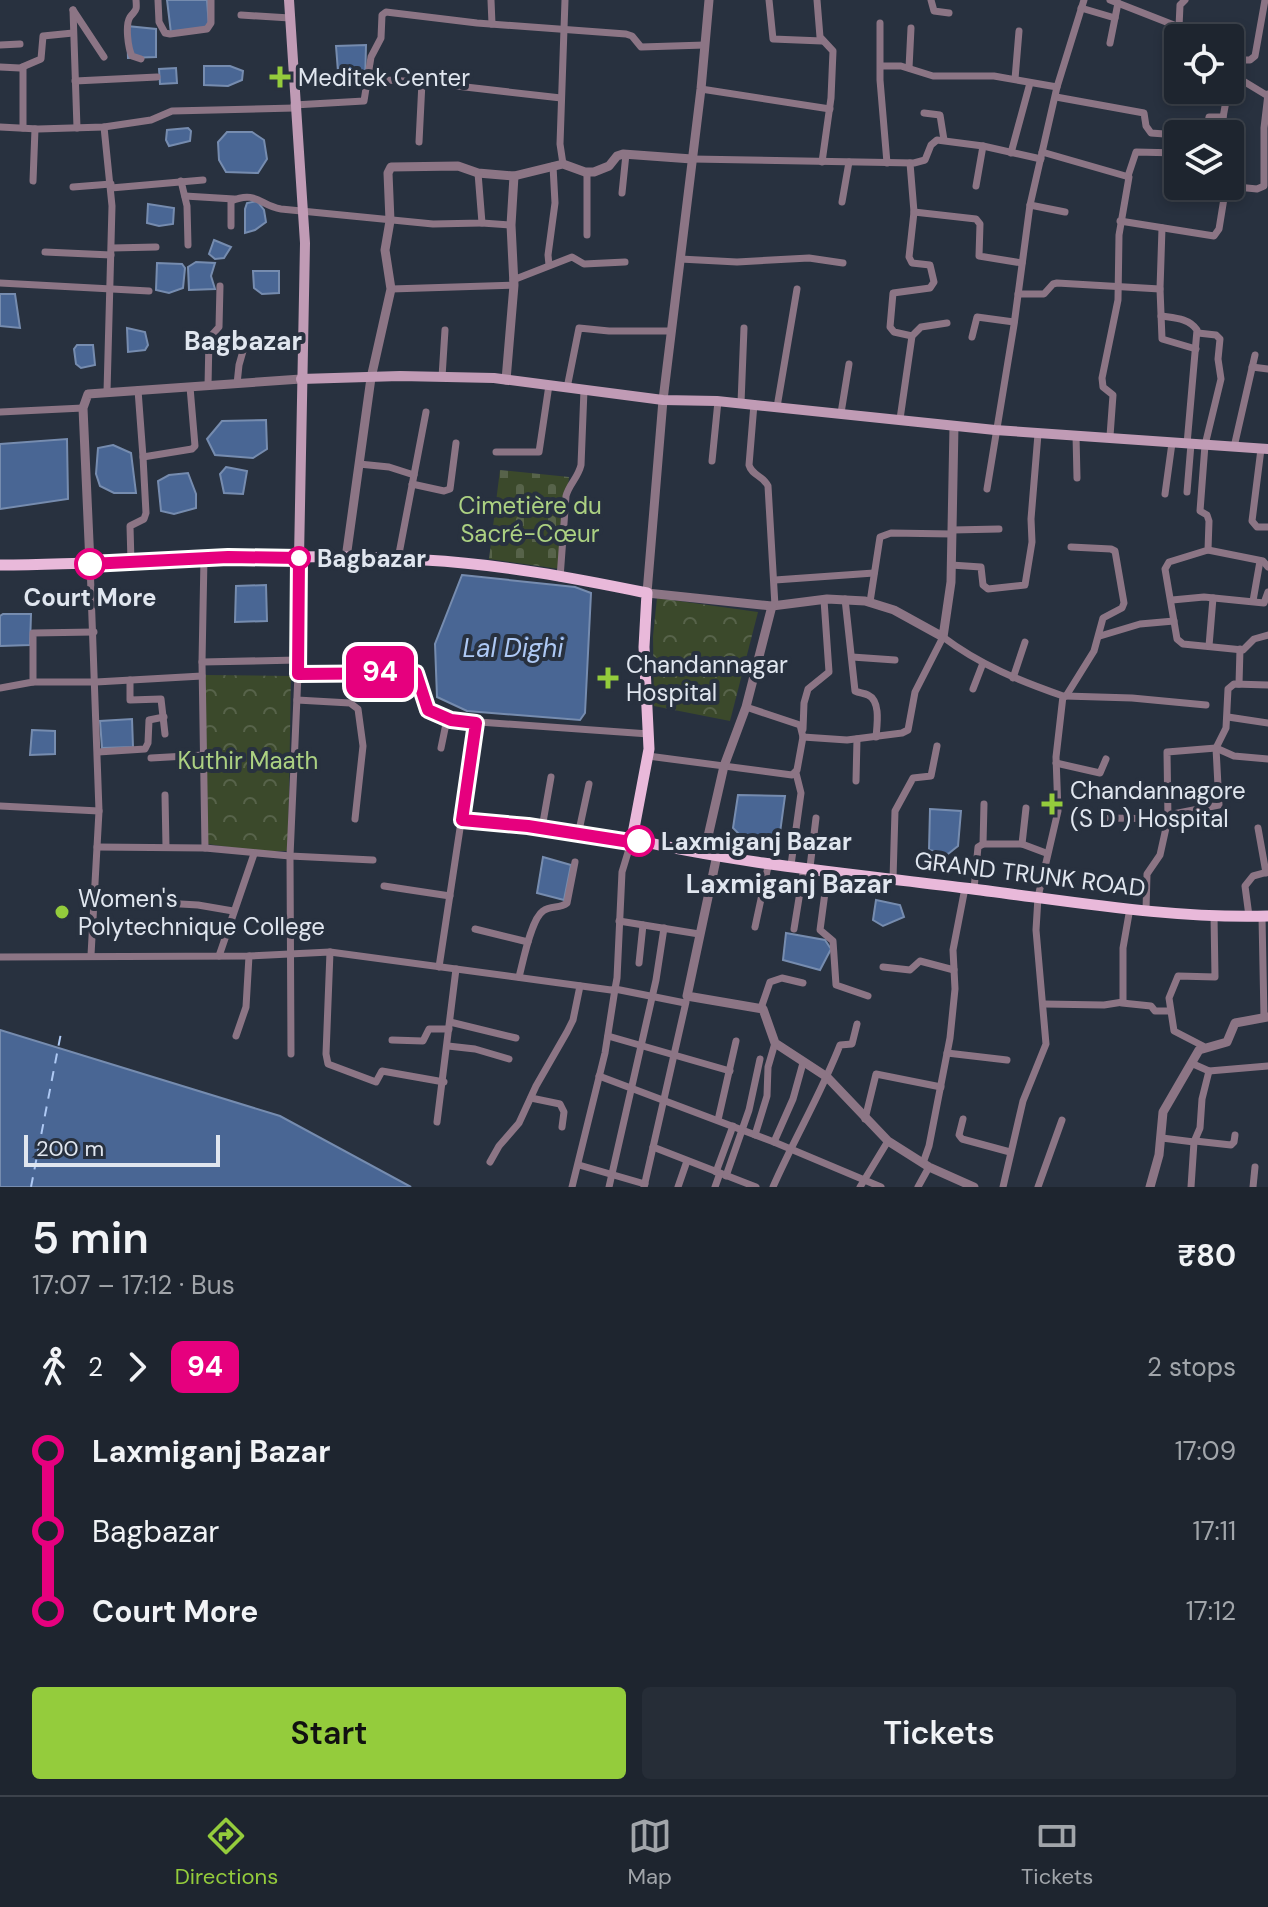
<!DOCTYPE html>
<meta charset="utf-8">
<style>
body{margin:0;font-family:"DM Sans",sans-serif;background:#262d37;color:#f1f3f6;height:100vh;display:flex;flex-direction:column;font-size:30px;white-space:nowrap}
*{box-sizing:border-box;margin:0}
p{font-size:26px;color:#a1a5aa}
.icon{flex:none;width:44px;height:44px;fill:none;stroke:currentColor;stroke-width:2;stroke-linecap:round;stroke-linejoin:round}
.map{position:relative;height:1187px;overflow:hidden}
.side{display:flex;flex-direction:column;background:#1e252f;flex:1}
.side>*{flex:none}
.badge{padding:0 16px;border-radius:12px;font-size:28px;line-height:52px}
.controls{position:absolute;left:1164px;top:24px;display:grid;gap:16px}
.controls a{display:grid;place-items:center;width:80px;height:80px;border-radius:8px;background:#1e252f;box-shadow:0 4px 12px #0003,0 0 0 2px #3c424b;font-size:40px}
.scale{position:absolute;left:24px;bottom:20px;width:196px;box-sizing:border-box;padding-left:8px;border:4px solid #e0e6ef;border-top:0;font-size:22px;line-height:28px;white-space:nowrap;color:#e0e6ef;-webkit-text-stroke:6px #28313f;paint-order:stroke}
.map>.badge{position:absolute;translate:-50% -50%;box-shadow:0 0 0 4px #fff}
.legs{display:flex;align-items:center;gap:12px;height:88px;padding:0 32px;font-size:26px}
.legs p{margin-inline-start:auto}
.overview{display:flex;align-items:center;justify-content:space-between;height:136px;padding:0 32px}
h1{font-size:44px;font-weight:600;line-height:60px}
.button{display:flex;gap:16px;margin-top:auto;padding:16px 32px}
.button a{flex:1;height:92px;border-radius:8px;background:#94cc3c;color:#111;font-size:32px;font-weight:600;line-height:92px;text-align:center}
.button a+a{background:#262d37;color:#f1f3f6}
ul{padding:0 32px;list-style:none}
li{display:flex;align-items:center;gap:28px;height:80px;font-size:30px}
li i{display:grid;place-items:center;width:12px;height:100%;margin:0 10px;background:currentColor}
li i::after{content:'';width:20px;height:20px;margin:-10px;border:6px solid;border-radius:50%;background:#1e252f}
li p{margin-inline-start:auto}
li:first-child i{background:linear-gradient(#0000 50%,currentColor 0)}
li:last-child i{background:linear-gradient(currentColor 50%,#0000 0)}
.tab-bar{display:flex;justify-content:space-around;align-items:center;height:112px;border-top:2px solid #3c424b;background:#1e252f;font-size:22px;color:#a1a5aa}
.tab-bar a{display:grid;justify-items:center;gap:4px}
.tab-bar .active{color:#94cc3c}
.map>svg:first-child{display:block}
.forest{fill:url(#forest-crowns)}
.cemetery{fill:url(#cemetery-stones)}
.water{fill:#496694;stroke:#768caf;stroke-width:2}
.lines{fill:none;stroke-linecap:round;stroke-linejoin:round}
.ferry{stroke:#aec9f4;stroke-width:2;stroke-dasharray:10 8;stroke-linecap:butt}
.minor{stroke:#8c7585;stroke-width:7}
.tertiary{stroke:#8c7585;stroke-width:9}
.secondary{stroke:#c09bb5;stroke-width:10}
.primary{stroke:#e9b9da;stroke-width:11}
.line-1-casing{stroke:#fff;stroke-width:18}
.line-1{stroke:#e6007e;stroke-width:12}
.poi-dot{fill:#94cc3c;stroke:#28313f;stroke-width:3}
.stop-1-dot{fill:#fff;stroke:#e6007e;stroke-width:4}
.labels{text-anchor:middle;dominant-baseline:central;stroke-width:8;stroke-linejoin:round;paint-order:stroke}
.poi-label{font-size:24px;fill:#e0e6ef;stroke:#28313f;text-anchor:start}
.park-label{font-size:24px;fill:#acd182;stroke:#28313f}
.stop-label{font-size:24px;font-weight:bold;fill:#e0e6ef;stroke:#28313f;text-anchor:start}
.street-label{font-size:24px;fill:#e0e6ef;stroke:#28313f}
.neighbourhood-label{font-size:26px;font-weight:bold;fill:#e0e6ef;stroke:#28313f}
.water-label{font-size:26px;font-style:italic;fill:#aec9f4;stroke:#28313f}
</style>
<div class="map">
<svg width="1268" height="1187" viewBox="0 0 1268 1187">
<defs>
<pattern id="forest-crowns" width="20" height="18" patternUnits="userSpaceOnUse" patternTransform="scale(2)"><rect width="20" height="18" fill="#3b492b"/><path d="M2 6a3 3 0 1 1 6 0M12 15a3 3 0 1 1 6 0" fill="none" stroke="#57634a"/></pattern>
<pattern id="cemetery-stones" width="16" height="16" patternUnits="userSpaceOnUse" patternTransform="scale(2)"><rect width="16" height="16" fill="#3b492b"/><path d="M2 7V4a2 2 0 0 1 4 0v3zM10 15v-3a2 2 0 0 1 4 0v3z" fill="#57634a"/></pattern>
</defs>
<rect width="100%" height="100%" fill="#28313f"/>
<g class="forest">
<polygon points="657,598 758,612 730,721 654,706 653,636"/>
<polygon points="205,675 291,676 288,851 255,851 208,844"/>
</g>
<polygon class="cemetery" points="500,470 569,477 560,569 489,559"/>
<g class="water">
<polygon points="167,0 207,0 209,27 171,33"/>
<polygon points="127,26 156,29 156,57 128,58"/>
<polygon points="366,45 365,85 339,84 336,46"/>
<polygon points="204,66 230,66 243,71 242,80 228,86 204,85"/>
<polygon points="176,68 177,83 160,84 159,69"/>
<polygon points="188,128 191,131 190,141 169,146 166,140 167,130"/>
<polygon points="227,132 252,132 264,140 267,159 258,173 226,172 219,160 218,142"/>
<polygon points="257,201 264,210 266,222 255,230 245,233 245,209 247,203"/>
<polygon points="148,204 174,208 173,224 159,226 147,223"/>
<polygon points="214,240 231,247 224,258 215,259 209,254"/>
<polygon points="196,262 215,263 211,276 215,289 189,290 188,267"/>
<polygon points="157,263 182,264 185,268 183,288 169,293 156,290"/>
<polygon points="253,271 279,271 279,293 262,294 254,288"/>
<polygon points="0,294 15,294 20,328 0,326"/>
<polygon points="127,328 145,332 148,345 145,350 128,352"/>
<polygon points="77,345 93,345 95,365 81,368 76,364 74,349"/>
<polygon points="266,420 267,449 253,458 215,455 207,439 222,421"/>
<polygon points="67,439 68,499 0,509 0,444"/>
<polygon points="113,445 131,453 136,493 114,493 100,486 96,474 98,448"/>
<polygon points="226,467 247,471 243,494 224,493 220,474"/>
<polygon points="188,473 196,494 196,508 174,514 161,511 158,481 169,475"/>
<polygon points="462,575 575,587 591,593 585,713 580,720 467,711 437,697 435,644"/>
<polygon points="266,585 267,621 235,622 236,586"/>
<polygon points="3,614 31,614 30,645 0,646 0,616"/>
<polygon points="132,719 133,747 102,748 100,721"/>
<polygon points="32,730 55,731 55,754 30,755"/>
<polygon points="738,795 785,796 779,840 742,837 733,828"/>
<polygon points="930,809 961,811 958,846 948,854 929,850"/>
<polygon points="543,857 571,865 564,900 537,893"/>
<polygon points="876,900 900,905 904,917 883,926 873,920"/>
<polygon points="786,933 825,940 831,949 820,970 783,960"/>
<polygon points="0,1030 280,1116 411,1187 0,1187"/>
</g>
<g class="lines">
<polyline class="ferry" points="31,1187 61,1033"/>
<g class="minor">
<path d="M136 0C137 12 136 9 130 17 125 25 128 48 132 56L141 59"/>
<polyline points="158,0 159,22 165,33 170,34 207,29 211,23 211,0"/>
<polyline points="491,0 492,24"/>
<polyline points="769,0 773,39 822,41"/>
<polyline points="817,0 820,37 833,51 831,98 822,162"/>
<polyline points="931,0 934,11 949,13"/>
<polyline points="1110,0 1179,27 1193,38"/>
<polyline points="1081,8 1115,18"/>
<polyline points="73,10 77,128"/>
<polyline points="73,10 104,57"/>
<polyline points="241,15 290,18"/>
<polyline points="880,23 880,80 887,163"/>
<polyline points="1179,27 1180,5 1185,0"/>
<polyline points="1110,43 1118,3"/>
<polyline points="0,45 20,44"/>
<polyline points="882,66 901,66 933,76 994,76 1057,87"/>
<polyline points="0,67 20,68 41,59 43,36 73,33"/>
<polyline points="909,68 911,28"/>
<polyline points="1230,73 1268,96"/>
<polyline points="367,79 422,82 561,98"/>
<polyline points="1015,79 1019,31"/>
<polyline points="1173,80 1178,56"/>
<polyline points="75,81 157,77"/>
<polyline points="1230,81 1239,60 1250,60 1255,56 1265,0"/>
<polyline points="701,89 830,109"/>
<polyline points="1056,97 1144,113 1146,126 1151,133 1178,135"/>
<polyline points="294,105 364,101 371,57 381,38 382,15 386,12 477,23 626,34 632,36 641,47 705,45"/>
<polyline points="924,113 940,115 944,140"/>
<polyline points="0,127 38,129 104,127 151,120 172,111 295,108"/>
<polyline points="104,127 112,206 107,392"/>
<polyline points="23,128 23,67"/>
<polyline points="1206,134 1209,117 1223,117"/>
<polyline points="1220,134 1228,90"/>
<polyline points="419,142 422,82"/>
<polyline points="1042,152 1129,177 1119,235 1118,300 1102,378 1103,387 1113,395 1110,436"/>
<polyline points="1011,153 1030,83"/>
<polyline points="692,159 914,163 925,160 931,145 937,140 983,146 1041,159"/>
<polyline points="910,163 914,212 909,257 912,263 930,265 934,282 930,288 893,293 890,327 894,332 912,336"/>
<polyline points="563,164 560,144 565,0"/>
<polyline points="1128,176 1136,152 1178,153"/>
<polyline points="33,181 35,129"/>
<polyline points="181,181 187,206 188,245"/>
<polyline points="976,186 983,146"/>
<polyline points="1227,186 1257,189 1264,186 1264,128 1268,94"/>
<polyline points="73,187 111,184"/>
<polyline points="111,188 203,180"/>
<polyline points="622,193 626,154"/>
<polyline points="185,196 234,199"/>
<polyline points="842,202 849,162"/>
<polyline points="1030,205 1065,212"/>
<polyline points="914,212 976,219 980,224 979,256 1022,263"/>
<polyline points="1120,221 1214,236 1219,229 1226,186"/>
<polyline points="482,223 511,225"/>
<path d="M231 226V201C257 190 260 206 281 209L433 224 482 223 478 173"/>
<polyline points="1162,228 1160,289 1162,339 1196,349"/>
<polyline points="587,235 587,172"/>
<polyline points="112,248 156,247"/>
<polyline points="45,252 111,255"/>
<polyline points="680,259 737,262 809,258 843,263"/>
<polyline points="549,265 548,255 555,203 553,166"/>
<polyline points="513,280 572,257 584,264 625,262"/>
<polyline points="0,283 149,291"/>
<polyline points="391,289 514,285"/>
<polyline points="1018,294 1044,294 1053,284 1057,283 1160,289"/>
<path d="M1161 316C1174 318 1189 318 1197 330L1187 444"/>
<polyline points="1198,333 1216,335 1220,339 1218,359 1221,379 1205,445 1200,511 1207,515 1209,521 1208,550 1169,562 1165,569 1177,639 1183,644 1243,650 1254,639 1268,635"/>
<polyline points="972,337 977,317 1014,322"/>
<polyline points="1252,367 1268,369"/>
<polyline points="442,377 445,330"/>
<polyline points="237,384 239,365 245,344"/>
<polyline points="208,386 209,338 219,327 220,286"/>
<polyline points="567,388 579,328 609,331 671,331"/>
<polyline points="138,390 143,457"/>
<polyline points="741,403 744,328"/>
<path d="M754 404 749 465C752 476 763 475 768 486L775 606"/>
<polyline points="777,407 797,289"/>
<polyline points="0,412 83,408"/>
<polyline points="841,413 849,364"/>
<polyline points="900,419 912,336 921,327 947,323"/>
<polyline points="1076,435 1077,478"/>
<polyline points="1234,447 1255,355"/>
<polyline points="1261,449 1252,521 1257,527 1268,527"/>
<polyline points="496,452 539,452 549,385"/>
<polyline points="712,461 718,401"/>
<polyline points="359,464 389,467 414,475"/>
<polyline points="412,484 444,491 450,489 456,443"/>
<polyline points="987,489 1014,325 1030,205 1057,87 1084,0"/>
<polyline points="1187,492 1191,444"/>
<polyline points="1165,494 1172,443"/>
<polyline points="952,530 999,529"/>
<polyline points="1208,550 1263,561 1268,567"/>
<polyline points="204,558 202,662 205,848"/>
<polyline points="398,559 426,412"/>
<polyline points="131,562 130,526 144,519 146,513 143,457 192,449 195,446 190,387"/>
<polyline points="90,564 99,811 91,955"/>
<polyline points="951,565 981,567 983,585 988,589 1025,585 1032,542 1031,519 1038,434"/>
<path d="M560 578 566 496C569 484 578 478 581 465L584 390"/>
<polyline points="775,580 874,573"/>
<path d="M845 599 855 691C859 693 864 693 868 695 881 701 877 725 876 737"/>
<polyline points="1172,600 1204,597 1264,603 1268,592"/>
<polyline points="1253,601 1260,561"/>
<polyline points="870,602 880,537 891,533 952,534"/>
<polyline points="1100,636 1140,624 1174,621"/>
<polyline points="1209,646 1213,598"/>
<polyline points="852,657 895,660"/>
<polyline points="202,662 298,660"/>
<polyline points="298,674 409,671 419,676 428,710 451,720 649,734"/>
<polyline points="1013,678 1025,642"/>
<polyline points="130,680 130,700 161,699 165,734"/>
<polyline points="33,682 96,682 202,676"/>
<polyline points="1239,684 1240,649"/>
<polyline points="0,688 33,682 33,633 94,632"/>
<polyline points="973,689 983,663"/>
<polyline points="1065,696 1132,698 1206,705"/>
<polyline points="1066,696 1094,651 1103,618 1122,608 1124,603 1115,551 1111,549 1071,547"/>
<polyline points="297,700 350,703 358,709 363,746 355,819"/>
<path d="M746 707 800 725 803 737 847 740 902 733 908 730 915 692 943 637C980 665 1020 681 1063 696L1056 757 1058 811 1038 897 1036 930 1046 1044 1023 1101 1003 1187"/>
<polyline points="1228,717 1268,723"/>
<polyline points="803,729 804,703 808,689 829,672 824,600"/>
<polyline points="441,748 447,719"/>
<polyline points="98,752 145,749 148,743 149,720 164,717"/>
<polyline points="648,756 792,775 797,770 803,737"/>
<polyline points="151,758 204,755"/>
<polyline points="1056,763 1100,773 1106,759"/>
<polyline points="856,781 857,739"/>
<polyline points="165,795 166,847"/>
<polyline points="0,806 99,811"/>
<polyline points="1168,815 1219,805 1216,748 1226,728 1228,689 1234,684 1268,685"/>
<polyline points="1108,818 1168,819"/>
<polyline points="462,820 528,826 630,842"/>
<polyline points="542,828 551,777"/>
<polyline points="1258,828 1266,873"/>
<polyline points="578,835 589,784"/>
<polyline points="983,844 1022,844 1046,853"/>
<polyline points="1022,844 1026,808"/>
<polyline points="97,847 205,848 290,856 373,860"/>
<polyline points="791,865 801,793 796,773"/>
<polyline points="810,867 816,818"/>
<polyline points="828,870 820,930 833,941 836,985 868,996"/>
<polyline points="893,879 895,811 913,778 931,776 937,746"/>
<polyline points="384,886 450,896"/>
<polyline points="974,889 978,847 983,844 984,804"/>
<polyline points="94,899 198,905 233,911"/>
<polyline points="1146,910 1147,874 1160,855 1168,819 1167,752 1216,748 1234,756 1268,759"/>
<polyline points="1249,916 1245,886 1253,876 1268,872"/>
<polyline points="1262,917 1264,1017"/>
<polyline points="619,921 699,934"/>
<polyline points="755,927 769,862"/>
<polyline points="475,929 528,942"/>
<polyline points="794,929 804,867"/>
<polyline points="330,952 326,1054 328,1064 376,1082 382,1071 444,1082"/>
<polyline points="219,956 254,854"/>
<polyline points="0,957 249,956 330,952 611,990 615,989 617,978 622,872 632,839"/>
<polyline points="639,963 643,925"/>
<polyline points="439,967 476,723"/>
<polyline points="883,967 910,970 920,961 954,970"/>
<path d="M519 977C523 962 531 919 543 911 551 905 560 909 567 903L575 862"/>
<polyline points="1122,1003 1151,1006 1155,1011 1170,1011"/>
<polyline points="1044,1004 1104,1005 1123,1002 1123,948 1130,908"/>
<polyline points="761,1008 770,982 782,978 803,983"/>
<polyline points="450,1022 516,1038"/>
<polyline points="236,1036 246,1007 249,956"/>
<polyline points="608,1036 730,1071"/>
<polyline points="392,1040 423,1041 429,1029 449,1029"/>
<polyline points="448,1046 475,1049 509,1059"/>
<polyline points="1203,1046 1174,1031 1169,998 1178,976 1215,977 1214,915"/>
<polyline points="947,1053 1007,1060"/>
<polyline points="291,1054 290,856 298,674 299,558"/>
<polyline points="1191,1063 1209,1071 1268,1066"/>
<polyline points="599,1076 774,1142 881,1187"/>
<polyline points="531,1098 560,1104 564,1112 562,1127"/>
<polyline points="865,1119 876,1074 941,1087"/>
<polyline points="963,1119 959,1135 962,1139 1010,1152"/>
<polyline points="718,1120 736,1041"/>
<polyline points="437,1122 456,969"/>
<polyline points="755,1135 767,1096 768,1067 775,1043"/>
<polyline points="1162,1138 1194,1142"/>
<polyline points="1195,1141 1231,1145 1234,1142 1235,1135"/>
<polyline points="774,1142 793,1099 803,1063"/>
<polyline points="653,1147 756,1187"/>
<polyline points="490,1162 499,1146 519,1123 536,1086 567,1032 573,1020 580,986"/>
<polyline points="923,1163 929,1146 950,1038 955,989 953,950 965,888"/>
<polyline points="579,1165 645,1184"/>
<polyline points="716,1172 733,1126"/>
<polyline points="726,1176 749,1110 760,1059"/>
<polyline points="572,1187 605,1053 615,989 685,1003"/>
<polyline points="609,1187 656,980 664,928"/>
<polyline points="644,1187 686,1002"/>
<polyline points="678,1187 687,1161"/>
<polyline points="715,1187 720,1173"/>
<path d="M773 1187C794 1139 821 1094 840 1045L852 1044 857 1024"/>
<polyline points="860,1187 888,1141"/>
<polyline points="918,1187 929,1167"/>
<polyline points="1038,1187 1062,1120"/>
<polyline points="1191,1187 1194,1142 1200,1128 1202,1099 1209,1071"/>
<polyline points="1253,1187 1255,1167"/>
</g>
<g class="tertiary">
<polyline points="709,0 701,89 663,400 647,593 772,606 827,599 865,601 894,610 943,637 951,582 954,426"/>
<polyline points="506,380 514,285 511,225 514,176"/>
<polyline points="346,558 371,378 391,289 385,250 390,221 388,173 391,167 458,166 478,173 514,176 563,164 585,172 594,172 609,166 617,156 623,154 692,159"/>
<polyline points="90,564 83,408 88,394 301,379"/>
<polyline points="704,854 724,766 746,707 772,606"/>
<polyline points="717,855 687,996 763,1009 775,1043 827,1077 888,1141 929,1167 974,1187"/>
<polyline points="1150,1187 1159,1155 1163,1112 1199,1050 1227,1042 1235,1023 1268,1017"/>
</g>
<g class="secondary">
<polyline points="289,0 305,243 299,558"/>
<polyline points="301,379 400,376 494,378 663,400 717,401 995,430 1268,449"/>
</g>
<path class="primary" d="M0 565C142 564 283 551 425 560 499 564 574 578 647 593L644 647 649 749 632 839C738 864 855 874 964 888 1064 900 1167 919 1268 916"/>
</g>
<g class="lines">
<defs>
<polyline id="line-1" points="90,564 228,557 299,558 298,674 416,673 428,710 451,720 476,723 462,820 528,826 630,842 632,839 639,841"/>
</defs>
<use href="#line-1" class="line-1-casing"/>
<use href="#line-1" class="line-1"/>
</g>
<g class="poi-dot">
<path d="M276 65h8v8h8v8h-8v8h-8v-8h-8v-8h8z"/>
<path d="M604 666h8v8h8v8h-8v8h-8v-8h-8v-8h8z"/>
<path d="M1048 792h8v8h8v8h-8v8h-8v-8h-8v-8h8z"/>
<circle cx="62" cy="912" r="8"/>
</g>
<g class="stop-1-dot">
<circle cx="299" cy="558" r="10"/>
<circle cx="90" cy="564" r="14"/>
<circle cx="639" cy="841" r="14"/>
</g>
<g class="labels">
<g class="poi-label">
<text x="298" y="77">Meditek Center</text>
<text x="626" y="664">Chandannagar<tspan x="626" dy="28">Hospital</tspan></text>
<text x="1070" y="790">Chandannagore<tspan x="1070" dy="28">(S D ) Hospital</tspan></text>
<text x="78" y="898">Women's<tspan x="78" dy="28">Polytechnique College</tspan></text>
</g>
<g class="park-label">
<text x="530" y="505">Cimetière du<tspan x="530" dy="28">Sacré-Cœur</tspan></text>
<text x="248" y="760">Kuthir Maath</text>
</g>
<g class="stop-label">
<text x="317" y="558">Bagbazar</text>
<text x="90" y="597" text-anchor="middle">Court More</text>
<text x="661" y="841">Laxmiganj Bazar</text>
</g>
<g class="street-label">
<text transform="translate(1030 874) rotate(7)">GRAND TRUNK ROAD</text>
</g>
<g class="neighbourhood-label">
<text x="243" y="341">Bagbazar</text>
<text x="789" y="884">Laxmiganj Bazar</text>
</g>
<g class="water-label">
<text x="513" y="648">Lal Dighi</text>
</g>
</g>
</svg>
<div class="controls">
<a><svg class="icon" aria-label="locate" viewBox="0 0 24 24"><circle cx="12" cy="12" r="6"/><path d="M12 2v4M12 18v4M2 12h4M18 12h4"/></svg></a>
<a><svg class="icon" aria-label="layers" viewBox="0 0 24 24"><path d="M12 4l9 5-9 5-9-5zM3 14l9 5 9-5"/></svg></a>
</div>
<div class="scale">200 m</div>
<b class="badge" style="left:380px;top:672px;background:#e6007e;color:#fff">94</b>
</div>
<section class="side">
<div class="overview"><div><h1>5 min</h1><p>17:07 – 17:12 · Bus</p></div><b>₹80</b></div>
<div class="legs"><svg class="icon" aria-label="walk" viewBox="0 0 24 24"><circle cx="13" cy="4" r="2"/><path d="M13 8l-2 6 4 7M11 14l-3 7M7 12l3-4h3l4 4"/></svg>2<svg class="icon" aria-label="forward" viewBox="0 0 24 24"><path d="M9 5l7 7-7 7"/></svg><b class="badge" style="background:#e6007e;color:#fff">94</b><p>2 stops</p></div>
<ul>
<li><i style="color:#e6007e"></i><b>Laxmiganj Bazar</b><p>17:09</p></li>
<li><i style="color:#e6007e"></i><span>Bagbazar</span><p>17:11</p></li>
<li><i style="color:#e6007e"></i><b>Court More</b><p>17:12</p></li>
</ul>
<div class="button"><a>Start</a><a>Tickets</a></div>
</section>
<nav class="tab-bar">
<a class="active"><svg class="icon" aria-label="directions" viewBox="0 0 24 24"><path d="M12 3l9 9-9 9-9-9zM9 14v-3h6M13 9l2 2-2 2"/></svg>Directions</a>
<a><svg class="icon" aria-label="map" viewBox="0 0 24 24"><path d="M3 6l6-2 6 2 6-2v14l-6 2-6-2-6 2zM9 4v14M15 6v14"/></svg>Map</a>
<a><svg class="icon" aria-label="tickets" viewBox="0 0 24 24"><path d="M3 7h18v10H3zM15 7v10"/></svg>Tickets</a>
</nav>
